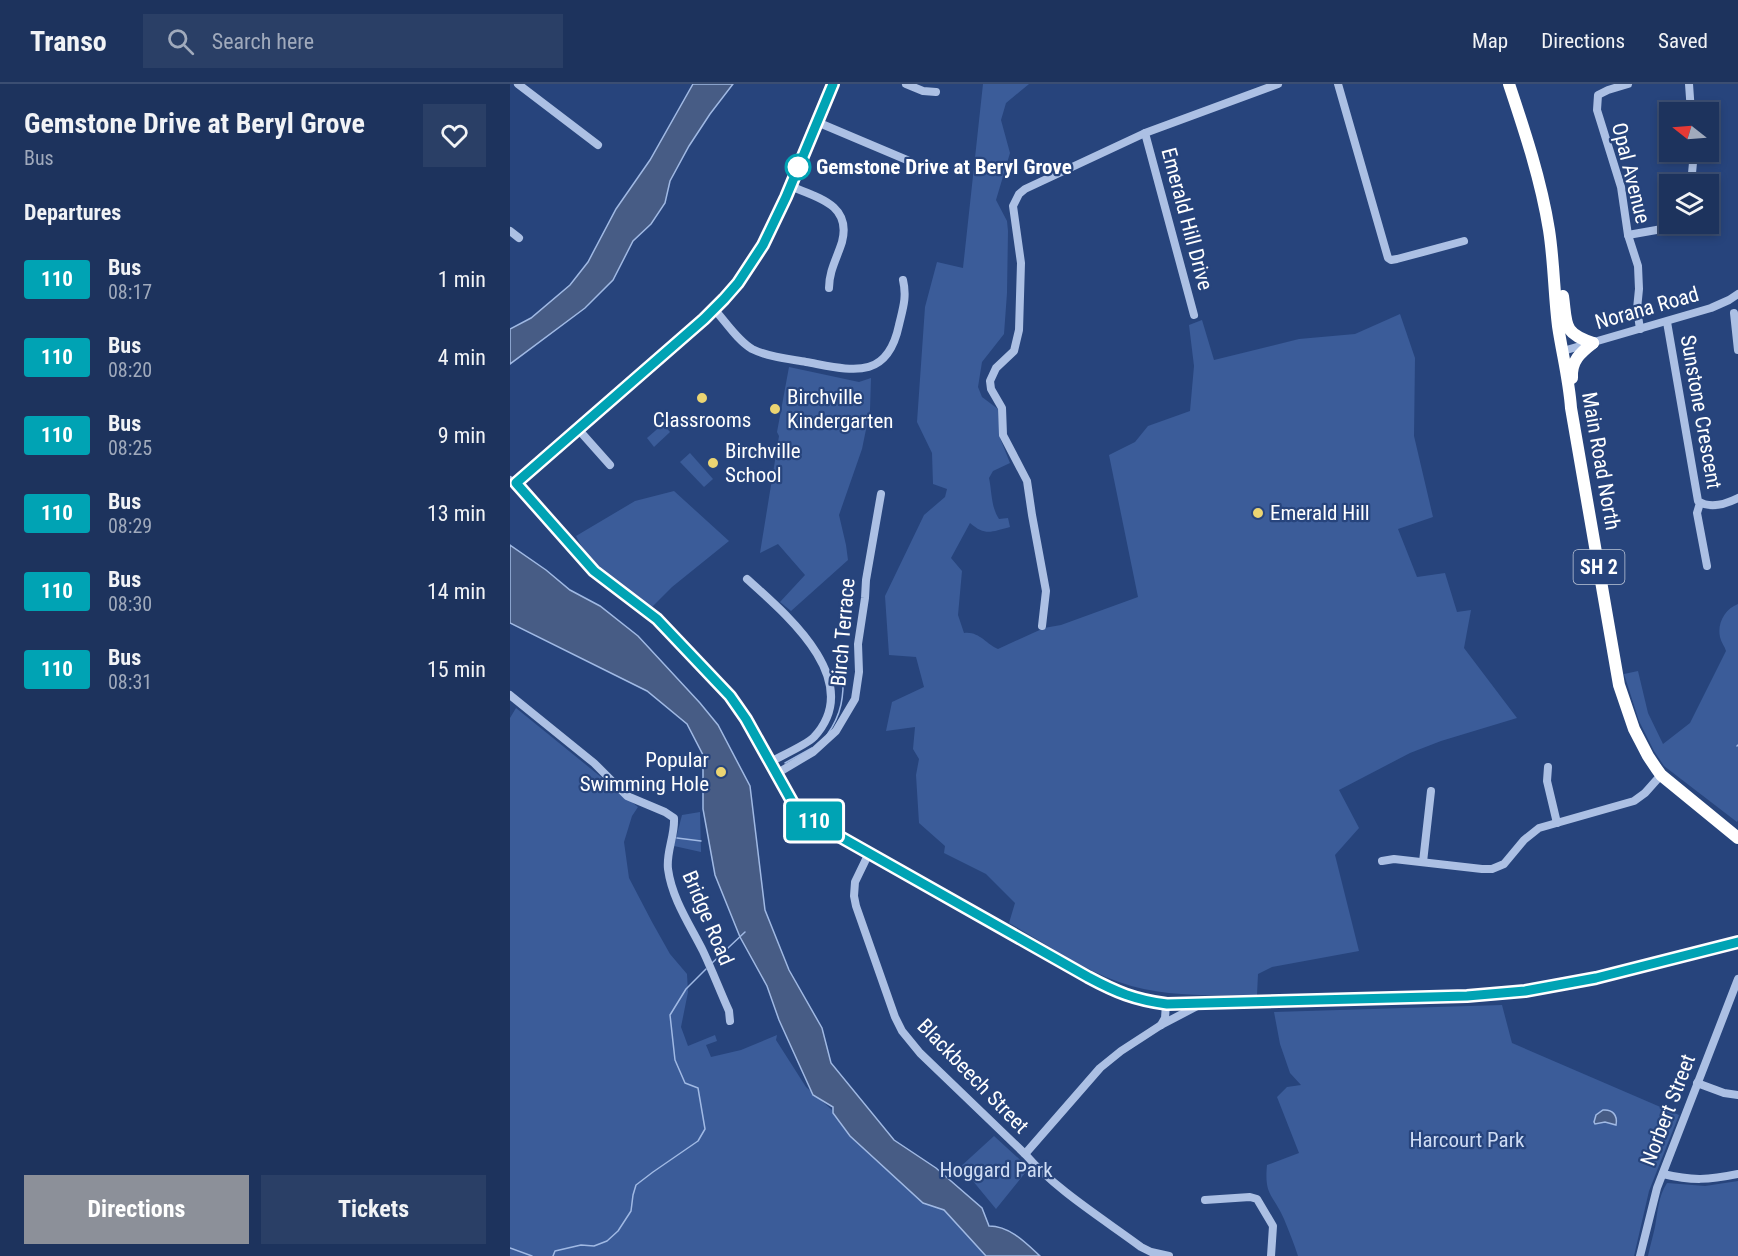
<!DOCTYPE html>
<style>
body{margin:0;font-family:"Roboto Condensed",sans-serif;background:#2a3f66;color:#f1f3f6;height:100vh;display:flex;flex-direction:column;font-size:22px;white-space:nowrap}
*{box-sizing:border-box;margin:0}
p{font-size:20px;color:#a0aabc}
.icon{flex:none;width:33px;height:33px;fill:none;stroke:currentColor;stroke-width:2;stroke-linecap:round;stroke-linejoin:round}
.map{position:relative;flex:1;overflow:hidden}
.panel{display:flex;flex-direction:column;background:#1d335d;width:510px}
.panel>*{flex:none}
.badge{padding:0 12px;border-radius:4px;font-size:21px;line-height:39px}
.needle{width:39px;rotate:287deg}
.fabs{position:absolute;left:1149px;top:18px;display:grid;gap:12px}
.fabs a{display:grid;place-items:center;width:60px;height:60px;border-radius:0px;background:#1d335d;box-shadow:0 3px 9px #0003,0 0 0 2px #3b4e72;font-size:30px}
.map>.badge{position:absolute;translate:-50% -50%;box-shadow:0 0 0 3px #fff}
h2{padding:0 24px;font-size:22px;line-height:54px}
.round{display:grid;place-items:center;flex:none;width:63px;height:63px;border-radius:0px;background:#2a3f66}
.summary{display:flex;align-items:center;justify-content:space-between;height:102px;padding:0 24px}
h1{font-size:28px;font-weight:700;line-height:45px}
.action{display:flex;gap:12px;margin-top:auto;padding:12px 24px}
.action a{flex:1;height:69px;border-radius:0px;background:#8c9099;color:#fff;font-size:24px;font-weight:700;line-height:69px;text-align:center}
.action a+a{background:#2a3f66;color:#f1f3f6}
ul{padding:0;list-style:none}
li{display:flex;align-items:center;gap:18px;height:78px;padding:0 24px}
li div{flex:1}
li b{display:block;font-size:22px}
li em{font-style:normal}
li .badge{min-width:66px;font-weight:700;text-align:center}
header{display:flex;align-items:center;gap:36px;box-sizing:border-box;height:84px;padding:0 30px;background:#1d335d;border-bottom:2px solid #3b4e72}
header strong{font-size:28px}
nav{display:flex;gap:33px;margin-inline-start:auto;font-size:21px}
.search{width:420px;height:54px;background:#2a3f66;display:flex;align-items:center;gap:15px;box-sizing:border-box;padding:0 21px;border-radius:0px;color:#a0aabc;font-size:22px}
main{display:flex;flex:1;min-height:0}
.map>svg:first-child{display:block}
.green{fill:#3b5c99}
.water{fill:#475c85;stroke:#a0b9e4;stroke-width:1.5}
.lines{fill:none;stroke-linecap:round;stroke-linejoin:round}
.stream{stroke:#a0b9e4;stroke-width:1.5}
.minor{stroke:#acc0e4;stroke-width:8}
.highway{stroke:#fff;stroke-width:12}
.line-casing{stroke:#fff;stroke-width:14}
.line{stroke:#00a3b4;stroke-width:9}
.stop-dot{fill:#fff;stroke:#00a3b4;stroke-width:3}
.poi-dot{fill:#ecd572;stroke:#27447c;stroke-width:2}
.labels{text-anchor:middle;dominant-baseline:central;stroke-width:4.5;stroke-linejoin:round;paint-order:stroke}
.shield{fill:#27447c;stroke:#bec7d8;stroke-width:1.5}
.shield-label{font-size:20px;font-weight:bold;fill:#fff}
.stop-label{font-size:21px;font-weight:bold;fill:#fff;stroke:#27447c;text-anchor:start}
.street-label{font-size:21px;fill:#fff;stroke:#27447c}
.poi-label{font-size:21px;fill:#fff;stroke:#27447c;text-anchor:start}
.park-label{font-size:21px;fill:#cedcf4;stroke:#27447c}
</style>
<header>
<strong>Transo</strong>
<div class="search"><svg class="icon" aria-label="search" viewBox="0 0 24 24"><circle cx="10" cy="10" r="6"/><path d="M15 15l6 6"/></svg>Search here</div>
<nav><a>Map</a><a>Directions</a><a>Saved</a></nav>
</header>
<main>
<section class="panel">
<div class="summary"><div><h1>Gemstone Drive at Beryl Grove</h1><p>Bus</p></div><a class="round"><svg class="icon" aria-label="heart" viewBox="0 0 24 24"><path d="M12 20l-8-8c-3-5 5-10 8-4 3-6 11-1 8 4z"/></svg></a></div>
<h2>Departures</h2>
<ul>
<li><span class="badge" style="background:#00a3b4;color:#fff">110</span><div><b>Bus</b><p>08:17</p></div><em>1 min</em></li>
<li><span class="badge" style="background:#00a3b4;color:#fff">110</span><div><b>Bus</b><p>08:20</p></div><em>4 min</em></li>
<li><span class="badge" style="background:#00a3b4;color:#fff">110</span><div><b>Bus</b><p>08:25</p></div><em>9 min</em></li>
<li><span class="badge" style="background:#00a3b4;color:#fff">110</span><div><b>Bus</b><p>08:29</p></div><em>13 min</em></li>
<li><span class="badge" style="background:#00a3b4;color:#fff">110</span><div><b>Bus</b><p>08:30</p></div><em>14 min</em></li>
<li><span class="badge" style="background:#00a3b4;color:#fff">110</span><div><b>Bus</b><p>08:31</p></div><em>15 min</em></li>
</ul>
<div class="action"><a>Directions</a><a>Tickets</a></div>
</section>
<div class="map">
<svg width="1228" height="1172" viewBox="0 0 1228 1172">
<rect width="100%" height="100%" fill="#27447c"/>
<g class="green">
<path d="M473 0H519L496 19 491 36 500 69 486 116 497 137 498 147 497 209 494 250 472 278 468 303 472 313 488 325 490 354 500 379 483 387 479 394C482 408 481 423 489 435L498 434 500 443C481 448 475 452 460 439L441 474 452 487 448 531 454 549C469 547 476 560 488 565L534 544 551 541 628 513 599 371 625 358 638 342 680 327 684 282 679 241 692 236 704 276 789 255 845 250 890 230 905 274 904 352 923 433 888 445 907 493 935 489 947 528 961 526 954 564 1007 634 931 657 900 669 829 706 849 744 825 771 849 867 762 883 748 890 747 911C701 911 654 914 609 898 571 885 535 859 499 839L505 819 476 790 434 769 435 762 409 739 406 691 409 675 403 665 405 643 376 647 382 618 414 603 406 573 379 571 375 512 414 431 435 413 437 405 423 400 422 369 407 338 415 223 427 178 453 184Z"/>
<polygon points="279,283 349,298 361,294 360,326 352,365 329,431 336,461 338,476 281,527 270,518 295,491 268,460 250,469 269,352 267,348"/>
<polygon points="153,340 160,348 144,363 137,354"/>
<polygon points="180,369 203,395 194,403 170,378"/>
<path d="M164 407 219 457 162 503 141 524C112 503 82 485 66 452L125 417Z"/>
<path d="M1228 520V736L1227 738 1154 682 1144 667 1129 637 1114 590 1128 587 1138 629 1153 660 1180 639 1216 567C1215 563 1211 558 1210 553 1207 539 1215 525 1228 520Z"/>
<polygon points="6,624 128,723 122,732 114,758 119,794 142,838 160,870 177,890 178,908 171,943 178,962 205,951 207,957 196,961 201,973 231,966 267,951 266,956 296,1003 321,1025 363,1074 417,1120 434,1126 476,1172 0,1172 0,634"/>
<polygon points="190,728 191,768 164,762 172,731"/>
<path d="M992 921 1002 959 1169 1031 1139 1107 1124 1172H788C784 1160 779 1147 774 1135 763 1110 754 1112 757 1081L789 1069 767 1013 777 1003 791 1001 780 989 770 960 764 928Z"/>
<polygon points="484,1052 519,1084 486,1125 453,1085 449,1084"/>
<path d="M1228 1097V1172H1138C1140 1162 1143 1152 1145 1143 1148 1127 1148 1113 1157 1099L1195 1102Z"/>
</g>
<g class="water">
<polygon points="183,0 223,0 200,30 179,62 160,97 155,119 141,140 123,157 103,196 75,224 0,280 0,245 21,234 60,201 78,178 106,125 140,76"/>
<path d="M0 461 36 486 60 506 90 522 128 552 190 619 208 641 240 702 255 826 279 886 312 944 321 979 384 1056 426 1084 472 1124 479 1142C500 1142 516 1159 530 1172H476L434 1126 413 1119 340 1052 323 1029V1023L303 1011 269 936 257 902 230 853 205 791 193 725V671L177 640 137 607 0 539Z"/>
<path d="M1093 1026C1102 1025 1108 1031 1106 1041L1095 1038 1085 1040 1084 1038 1086 1031Z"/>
</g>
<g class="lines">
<g class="stream">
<path d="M317 651C332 630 334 612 333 587"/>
<polyline points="1227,662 1228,661"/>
<polyline points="275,679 302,664"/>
<polyline points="167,754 191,757"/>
<polyline points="202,879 235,848"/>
<polyline points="0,1164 22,1172"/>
<polyline points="43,1172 45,1167 71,1161 84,1162 97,1157 108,1147 121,1127 123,1111 126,1101 143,1088 188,1057 195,1045 188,1004 175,999 165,976 160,931 176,905 196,885"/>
</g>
<g class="minor">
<polyline points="8,0 88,61"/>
<polyline points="396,0 413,7 426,8"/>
<polyline points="828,0 878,174 881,176 887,175 954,157"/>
<polyline points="1118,0 1098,6 1088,11 1087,26 1111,103 1118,151 1128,182 1129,205 1127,225 1130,245"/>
<polyline points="1179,0 1181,28"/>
<polyline points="307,38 397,76 408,87"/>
<polyline points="635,49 684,231"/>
<polyline points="1181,100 1184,68"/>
<path d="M280 102C306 113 342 120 332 158 327 174 319 187 319 204"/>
<polyline points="0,147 9,154"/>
<polyline points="1118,151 1169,142 1174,140"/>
<path d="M204 225C216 238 227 256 242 265 258 273 279 275 296 278 341 286 377 298 389 241 393 224 397 213 393 196"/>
<polyline points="1224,229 1228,266"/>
<path d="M1157 238 1188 417C1200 425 1216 420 1228 414"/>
<polyline points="1053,267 1201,224 1219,216 1228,210"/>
<polyline points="68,345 100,381"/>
<path d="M0 396 6 399 15 409 84 487 147 535 220 612 236 635 277 711C286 724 298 733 311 742L578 893C605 908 626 916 656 920L957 912 1015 907 1086 894 1228 858"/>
<polyline points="6,399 194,235 214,215 228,199 253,161 276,113 323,0"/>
<polyline points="1190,419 1187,429 1197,482"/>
<path d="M237 495C276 530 356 597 304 653 296 661 271 672 260 678"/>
<polyline points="532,542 536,507 522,431 517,397 493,351 492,324 481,305 480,297 486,284 504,267 509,246 511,179 503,122 509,110 515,105 635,49 768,0"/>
<path d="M0 611 84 679 117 712 155 728 164 734C165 752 156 768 158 785 162 815 180 841 193 867 202 886 210 907 219 927L220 937"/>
<polyline points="1038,683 1037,697 1047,739"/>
<polyline points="266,690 303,668 326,647 345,615 349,588 348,560 355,514 356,496 371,410"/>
<path d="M359 769 345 798 344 812 346 822 385 933 392 947 410 969 515 1070C546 1106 592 1134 631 1163L641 1168 659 1172"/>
<polyline points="872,777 884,775 972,785 982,785 994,780 1014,756 1029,744 1124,717 1135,709 1151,691"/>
<polyline points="913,778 921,707"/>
<polyline points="651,941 655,934 656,920"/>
<polyline points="1187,999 1214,1009 1228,1011"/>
<polyline points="515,1070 590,984 611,967 651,941 693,919"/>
<path d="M1153 1090C1182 1097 1199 1096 1228 1090"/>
<polyline points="695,1116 740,1113 747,1115 763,1142 761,1172"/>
<polyline points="1130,1172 1147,1104 1228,895"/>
</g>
<g class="highway">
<path d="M999 0C1015 48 1031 96 1039 146 1044 178 1044 210 1048 242 1052 269 1059 296 1061 324L1109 601 1124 645 1138 672 1146 684 1151 691 1228 754"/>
<path d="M1053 212C1057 240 1052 249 1083 259"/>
<path d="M1062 294C1061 277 1070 269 1083 259"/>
</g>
</g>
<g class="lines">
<defs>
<path id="line" d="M323 0 276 113 253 161 228 199 214 215 194 235 6 399 84 487 147 535 220 612 236 635 284 721 311 742 578 893C606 908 625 916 657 920L957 912 1015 907 1086 894 1228 858"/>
</defs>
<use href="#line" class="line-casing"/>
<use href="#line" class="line"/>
</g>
<circle class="stop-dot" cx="288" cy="83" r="12"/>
<g class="poi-dot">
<circle cx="192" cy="314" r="6"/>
<circle cx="265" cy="325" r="6"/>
<circle cx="203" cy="379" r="6"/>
<circle cx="748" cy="429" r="6"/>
<circle cx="211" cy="688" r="6"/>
</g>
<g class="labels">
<rect class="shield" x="1063.5" y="466" width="51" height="34" rx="4.5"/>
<g class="shield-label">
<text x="1089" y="483">SH 2</text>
</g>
<g class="stop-label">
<text x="306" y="83">Gemstone Drive at Beryl Grove</text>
</g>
<g class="street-label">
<text transform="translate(1121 89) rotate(76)">Opal Avenue</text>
<text transform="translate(677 135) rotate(75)">Emerald Hill Drive</text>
<text transform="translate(1137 224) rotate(-16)">Norana Road</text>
<text transform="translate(1191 328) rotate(80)">Sunstone Crescent</text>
<text transform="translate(1091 377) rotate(80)">Main Road North</text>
<text transform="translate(333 548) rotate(-85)">Birch Terrace</text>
<text transform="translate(198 834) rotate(67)">Bridge Road</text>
<text transform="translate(463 992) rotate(46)">Blackbeech Street</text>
<text transform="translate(1158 1026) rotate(-69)">Norbert Street</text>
</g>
<g class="poi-label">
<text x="277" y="313">Birchville<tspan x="277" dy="24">Kindergarten</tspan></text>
<text x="192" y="336" text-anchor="middle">Classrooms</text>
<text x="215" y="367">Birchville<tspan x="215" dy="24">School</tspan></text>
<text x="760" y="429">Emerald Hill</text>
<text x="199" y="676" text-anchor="end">Popular<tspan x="199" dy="24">Swimming Hole</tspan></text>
</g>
<g class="park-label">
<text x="957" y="1056">Harcourt Park</text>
<text x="486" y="1086">Hoggard Park</text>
</g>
</g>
</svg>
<div class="fabs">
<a><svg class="needle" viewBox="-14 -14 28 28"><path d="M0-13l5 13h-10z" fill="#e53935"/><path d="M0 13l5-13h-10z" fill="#a0aabc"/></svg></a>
<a><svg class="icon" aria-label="layers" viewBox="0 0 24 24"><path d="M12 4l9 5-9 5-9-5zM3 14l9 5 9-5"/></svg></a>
</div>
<b class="badge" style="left:304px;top:737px;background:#00a3b4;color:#fff">110</b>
</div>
</main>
